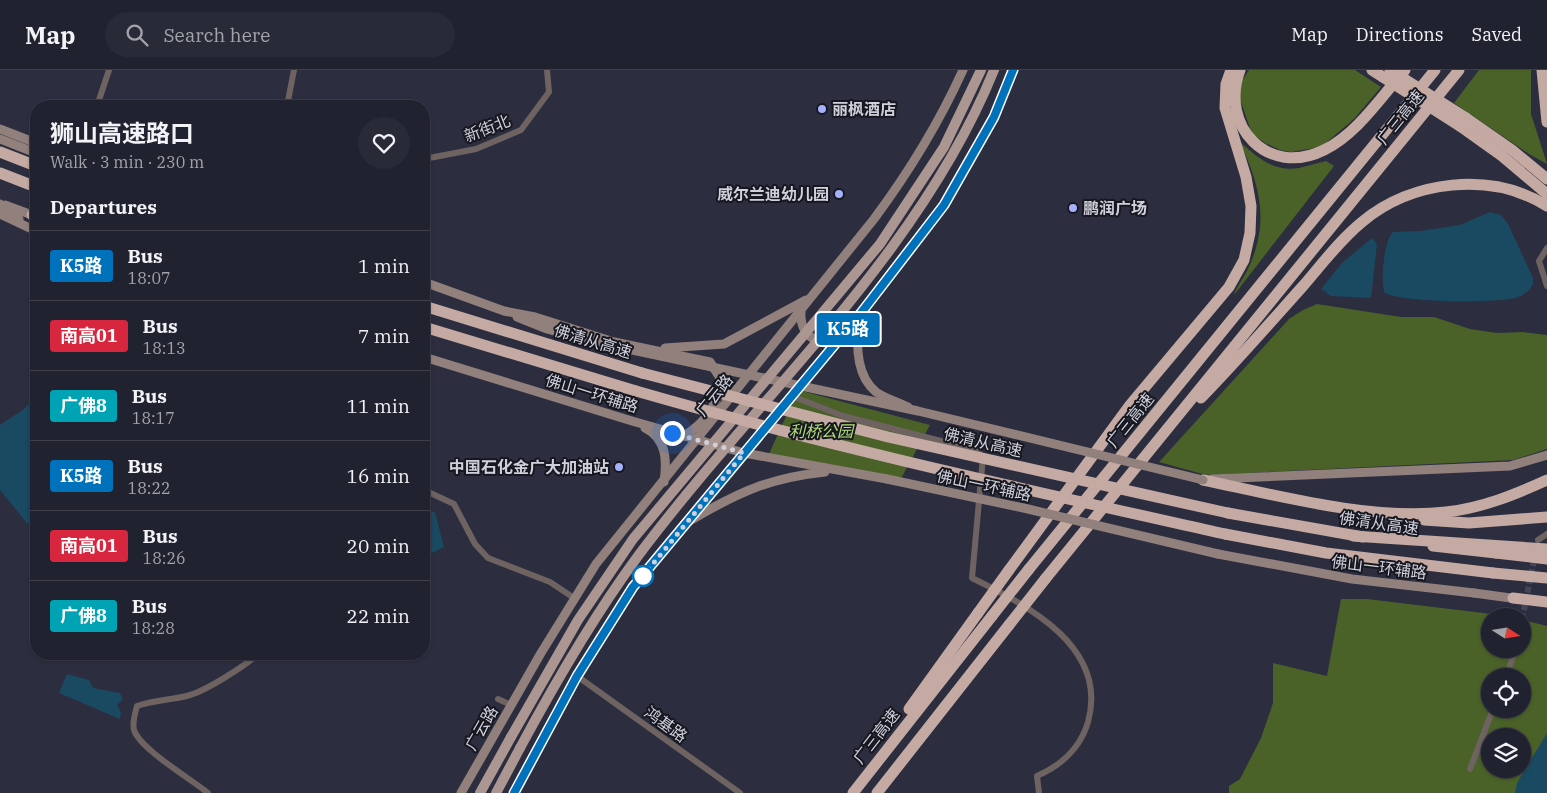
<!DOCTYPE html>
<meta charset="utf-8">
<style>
body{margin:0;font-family:"IBM Plex Serif","Noto Sans SC",serif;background:#292a37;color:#f1f3f6;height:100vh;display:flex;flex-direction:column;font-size:19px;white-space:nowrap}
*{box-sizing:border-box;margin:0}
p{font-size:16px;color:#a2a4aa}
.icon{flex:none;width:28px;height:28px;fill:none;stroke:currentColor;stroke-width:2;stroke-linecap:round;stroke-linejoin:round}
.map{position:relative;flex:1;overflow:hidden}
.sheet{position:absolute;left:30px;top:30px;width:400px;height:560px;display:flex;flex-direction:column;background:#21222f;border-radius:20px;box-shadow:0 1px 4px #0004,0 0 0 1px #3e3f4b}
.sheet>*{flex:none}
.badge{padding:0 10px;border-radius:4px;font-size:18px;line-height:32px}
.needle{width:32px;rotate:102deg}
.tools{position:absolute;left:1481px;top:538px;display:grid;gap:10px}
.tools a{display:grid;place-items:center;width:50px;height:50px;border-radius:50%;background:#21222f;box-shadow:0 1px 4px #0004,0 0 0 1px #3e3f4b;font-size:25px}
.you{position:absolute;width:25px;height:25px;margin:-12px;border:4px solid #fff;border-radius:50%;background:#1a73e8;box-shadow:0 0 0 8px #1a73e833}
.map>.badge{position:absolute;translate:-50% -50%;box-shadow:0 0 0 2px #fff}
h2{padding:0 20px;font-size:19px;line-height:45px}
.round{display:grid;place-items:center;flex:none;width:52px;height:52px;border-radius:26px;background:#292a37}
.summary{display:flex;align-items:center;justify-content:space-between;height:85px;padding:0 20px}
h1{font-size:24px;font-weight:700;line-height:38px}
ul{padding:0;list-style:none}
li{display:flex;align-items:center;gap:15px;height:70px;padding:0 20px;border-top:1px solid #3e3f4b}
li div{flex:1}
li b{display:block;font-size:19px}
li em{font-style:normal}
li .badge{min-width:55px;font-weight:700;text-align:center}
header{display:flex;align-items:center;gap:30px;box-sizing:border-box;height:70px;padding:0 25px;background:#21222f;border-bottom:1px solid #3e3f4b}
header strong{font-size:24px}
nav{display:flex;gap:28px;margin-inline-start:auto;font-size:18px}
.search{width:350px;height:45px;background:#292a37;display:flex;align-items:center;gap:12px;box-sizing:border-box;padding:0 18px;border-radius:28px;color:#a2a4aa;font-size:19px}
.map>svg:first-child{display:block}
.green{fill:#4a6128;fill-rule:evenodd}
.water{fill:#1a4962}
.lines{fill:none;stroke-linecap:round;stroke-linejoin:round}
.street-tunnel{stroke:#444657;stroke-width:6;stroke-dasharray:6 3;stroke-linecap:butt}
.street{stroke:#6e6361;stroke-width:6}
.secondary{stroke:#91807c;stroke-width:9}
.primary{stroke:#ac9691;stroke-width:10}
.highway{stroke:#c4aaa3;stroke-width:11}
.secondary-bridge{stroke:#91807c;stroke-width:9}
.primary-bridge{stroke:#ac9691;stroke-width:10}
.highway-bridge{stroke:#c4aaa3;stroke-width:11}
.line-casing{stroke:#fff;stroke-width:11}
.line{stroke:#0072bc;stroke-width:8}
.walk{stroke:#cfd0dc;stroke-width:5;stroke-dasharray:0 9}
.poi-dot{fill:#a5b1fc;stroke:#16171f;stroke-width:2}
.stop-dot{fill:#fff;stroke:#0072bc;stroke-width:2.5}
.labels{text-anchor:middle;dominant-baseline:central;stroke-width:4;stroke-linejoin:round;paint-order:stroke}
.poi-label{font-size:16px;font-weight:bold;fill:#cfd0dc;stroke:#16171f;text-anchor:start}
.street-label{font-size:16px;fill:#cfd0dc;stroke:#16171f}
.park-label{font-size:16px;font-style:italic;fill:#b3df78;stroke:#16171f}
</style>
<header>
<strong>Map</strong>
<div class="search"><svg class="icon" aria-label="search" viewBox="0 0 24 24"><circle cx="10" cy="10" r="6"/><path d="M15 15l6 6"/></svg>Search here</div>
<nav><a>Map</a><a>Directions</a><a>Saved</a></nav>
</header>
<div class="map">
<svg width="1547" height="723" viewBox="0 0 1547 723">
<rect width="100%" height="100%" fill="#2c2e3f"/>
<g class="green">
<polygon points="1249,0 1355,0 1381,17 1354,49 1321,77 1291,82 1280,80 1265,73 1252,64 1240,29 1240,14"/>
<polygon points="1479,0 1531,0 1531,44 1547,94 1529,84 1454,33"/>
<path d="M1239 71C1257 87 1272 102 1299 98 1308 96 1317 93 1326 91L1334 96 1234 225C1237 216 1243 209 1247 201 1270 154 1261 116 1239 71Z"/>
<polygon points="1317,234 1401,247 1434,247 1470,259 1497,263 1523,262 1547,265 1547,379 1513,390 1206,405 1159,392 1289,249 1303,240"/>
<polygon points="798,320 930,355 897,416 769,384"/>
<path d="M1341 529H1367L1508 546H1490V579H1522L1523 550 1547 556V723H1229V716L1240 709 1261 668 1273 633V593L1327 606ZM1490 606H1522V639H1490ZM1490 666H1522V699H1490Z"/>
</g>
<g class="water">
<path d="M1490 142 1501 145 1508 154 1533 208V214C1530 221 1523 226 1515 228 1493 233 1404 233 1385 223 1380 212 1384 170 1393 162L1420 161 1460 155Z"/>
<polygon points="1372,168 1377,174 1371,228 1331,226 1321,219 1342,193"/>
<polygon points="36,326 36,453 27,453 0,420 0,355 24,339"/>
<polygon points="424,435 435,443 444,477 424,487"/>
<polygon points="67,604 89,610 93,618 120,623 123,629 117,635 121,642 120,649 59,623"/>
<polygon points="1547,663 1547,723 1515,723 1517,713"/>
</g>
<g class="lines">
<polyline class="street-tunnel" points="1522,549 1535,486"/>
<g class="street">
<polyline points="97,36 109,0"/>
<polyline points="287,36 294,0"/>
<polyline points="424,89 476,79 521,60 549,22 547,0"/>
<polyline points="1547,178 1539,191 1547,216"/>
<path d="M792 326 843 346 976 380 983 387 972 508C1027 535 1109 577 1088 652 1080 679 1062 695 1037 706L1039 723"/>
<polyline points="424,420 454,434 475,474 488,488 550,512 574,528"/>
<polyline points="1538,470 1547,464"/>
<polyline points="407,584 413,587"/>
<polyline points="577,606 740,723"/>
<polyline points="1506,606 1516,579"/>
<polyline points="498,629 511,635"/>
<polyline points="1470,699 1493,639"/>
<path d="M208 723C191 709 140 679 134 660 132 652 135 644 137 636 154 630 173 630 190 625 207 620 245 596 258 584"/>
</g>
<g class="secondary">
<polyline points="0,59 36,73"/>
<polyline points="0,69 36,83"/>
<polyline points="0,134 19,149"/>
<polyline points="5,135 32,145"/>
<polyline points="0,144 36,161"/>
<path d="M424 212 504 241 535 247 614 272 710 292 722 311C715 338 707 351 684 366"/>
<path d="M801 240C799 263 813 274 835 274"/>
<path d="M860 245C856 270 854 304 876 322 884 328 898 332 908 337"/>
<polyline points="517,247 547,259 595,272"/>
<polyline points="665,278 724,274 806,230"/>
<polyline points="424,287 632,351 744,383 887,409"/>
<path d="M645 358C667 369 667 391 664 412"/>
<polyline points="1212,409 1510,396 1547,385"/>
<path d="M691 450C739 422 769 408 825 402"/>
<polyline points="1218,484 1352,509 1474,523"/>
<path d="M461 723 541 583 596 494 874 149C909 102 939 53 963 0"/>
<polyline points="514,723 577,606 633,517 861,243 944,135 994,47 1013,0"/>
</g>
<g class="primary">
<polyline points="480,723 511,667"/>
<polyline points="496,723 520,678"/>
</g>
<g class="highway">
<path d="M1240 0C1219 56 1268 108 1324 80 1357 64 1381 27 1405 0"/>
<polyline points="1372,0 1383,7"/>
<polyline points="1542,0 1547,52"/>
<polyline points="1466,48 1512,80 1547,109"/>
<polyline points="1460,56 1502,86 1547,124"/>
<polyline points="0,82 36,96"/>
<polyline points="0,103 36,117"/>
<polyline points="32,145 36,146"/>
<polyline points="424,236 642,303"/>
<polyline points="424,257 636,321"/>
<path d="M1201 328C1236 292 1269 254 1303 216 1322 194 1340 170 1362 152 1412 110 1491 101 1547 136"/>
<path d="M1203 410C1275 425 1373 451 1446 442 1482 438 1514 425 1547 410"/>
<polyline points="1228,443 1363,467"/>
<polyline points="1424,450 1469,453 1547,447"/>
<polyline points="1225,464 1326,483 1493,503"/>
<polyline points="1433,476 1496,483"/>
<polyline points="1029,499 1435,0"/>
<polyline points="1009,500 1130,335 1229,217 1244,190 1250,163 1251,136 1246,107 1225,38 1226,14 1231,0"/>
<polyline points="1046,508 1459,0"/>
<polyline points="909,639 978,543"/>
<polyline points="853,723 992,546"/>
<polyline points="877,723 1009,555"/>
</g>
<g class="secondary-bridge">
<polyline points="595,272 918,341 1203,410"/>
<polyline points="887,409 1028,439 1218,484"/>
<polyline points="1474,523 1518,529"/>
</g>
<g class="primary-bridge">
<polyline points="511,667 578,550 633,469 880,174 944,77 981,0"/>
<path d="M520 678C556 611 593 547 638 486 756 328 919 186 994 0"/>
</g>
<g class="highway-bridge">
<polyline points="1390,0 1466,48"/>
<polyline points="1383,7 1460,56"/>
<polyline points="642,303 888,367 1228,443"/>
<path d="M636 321C830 377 1028 420 1225 464"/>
<polyline points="1353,466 1547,479"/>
<polyline points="1496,483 1547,489"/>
<polyline points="1493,503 1547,508"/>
<polyline points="1513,528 1547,532"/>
<polyline points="978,543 1009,500"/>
<polyline points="992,546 1029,499"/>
<polyline points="1009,555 1046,508"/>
</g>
</g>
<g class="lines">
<defs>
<polyline id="line" points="514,723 577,606 633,517 861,243 944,135 994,47 1013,0"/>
</defs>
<use href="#line" class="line-casing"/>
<use href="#line" class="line"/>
<polyline class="walk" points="643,506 744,383 672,363"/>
</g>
<g class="poi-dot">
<circle cx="822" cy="39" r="5"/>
<circle cx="839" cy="124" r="5"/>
<circle cx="1073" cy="138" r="5"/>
<circle cx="619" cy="397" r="5"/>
</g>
<circle class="stop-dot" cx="643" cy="506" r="10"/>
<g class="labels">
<g class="poi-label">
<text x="832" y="39">丽枫酒店</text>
<text x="829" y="124" text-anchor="end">威尔兰迪幼儿园</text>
<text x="1083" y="138">鹏润广场</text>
<text x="609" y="397" text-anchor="end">中国石化金广大加油站</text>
</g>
<g class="street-label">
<text transform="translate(1400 47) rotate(-51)">广三高速</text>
<text transform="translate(487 58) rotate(-21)">新街北</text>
<text transform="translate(593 271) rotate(17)">佛清从高速</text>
<text transform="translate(592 323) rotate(17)">佛山一环辅路</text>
<text transform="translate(714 325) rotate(-51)">广云路</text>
<text transform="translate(1130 350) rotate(-51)">广三高速</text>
<text transform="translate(983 372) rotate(13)">佛清从高速</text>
<text transform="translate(984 415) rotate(12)">佛山一环辅路</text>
<text transform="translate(1379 453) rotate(8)">佛清从高速</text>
<text transform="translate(1379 497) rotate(7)">佛山一环辅路</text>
<text transform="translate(666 654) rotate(36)">鸿基路</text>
<text transform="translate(481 658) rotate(-60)">广云路</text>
<text transform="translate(876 666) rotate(-52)">广三高速</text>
</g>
<g class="park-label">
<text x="821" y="361">利桥公园</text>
</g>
</g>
</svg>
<div class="tools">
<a><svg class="needle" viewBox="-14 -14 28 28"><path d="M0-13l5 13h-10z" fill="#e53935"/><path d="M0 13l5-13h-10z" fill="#a2a4aa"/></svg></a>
<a><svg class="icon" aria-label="locate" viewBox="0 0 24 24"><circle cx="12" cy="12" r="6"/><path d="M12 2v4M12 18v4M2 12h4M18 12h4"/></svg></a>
<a><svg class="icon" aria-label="layers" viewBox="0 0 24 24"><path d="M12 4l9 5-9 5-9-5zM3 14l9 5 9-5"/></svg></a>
</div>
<div class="you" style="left:672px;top:363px"></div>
<b class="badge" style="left:848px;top:259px;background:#0072bc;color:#fff">K5路</b>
<section class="sheet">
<div class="summary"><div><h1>狮山高速路口</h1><p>Walk · 3 min · 230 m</p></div><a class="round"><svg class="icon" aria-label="heart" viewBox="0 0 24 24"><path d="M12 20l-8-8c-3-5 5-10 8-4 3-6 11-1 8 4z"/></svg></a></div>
<h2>Departures</h2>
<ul>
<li><span class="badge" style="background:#0072bc;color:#fff">K5路</span><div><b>Bus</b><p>18:07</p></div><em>1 min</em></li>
<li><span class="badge" style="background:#d7263d;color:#fff">南高01</span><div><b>Bus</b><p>18:13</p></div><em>7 min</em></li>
<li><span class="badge" style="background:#00a3b4;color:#fff">广佛8</span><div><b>Bus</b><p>18:17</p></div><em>11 min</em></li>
<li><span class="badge" style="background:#0072bc;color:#fff">K5路</span><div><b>Bus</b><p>18:22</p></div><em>16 min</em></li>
<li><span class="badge" style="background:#d7263d;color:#fff">南高01</span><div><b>Bus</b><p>18:26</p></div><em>20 min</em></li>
<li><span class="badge" style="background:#00a3b4;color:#fff">广佛8</span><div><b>Bus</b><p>18:28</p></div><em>22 min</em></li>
</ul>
</section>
</div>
